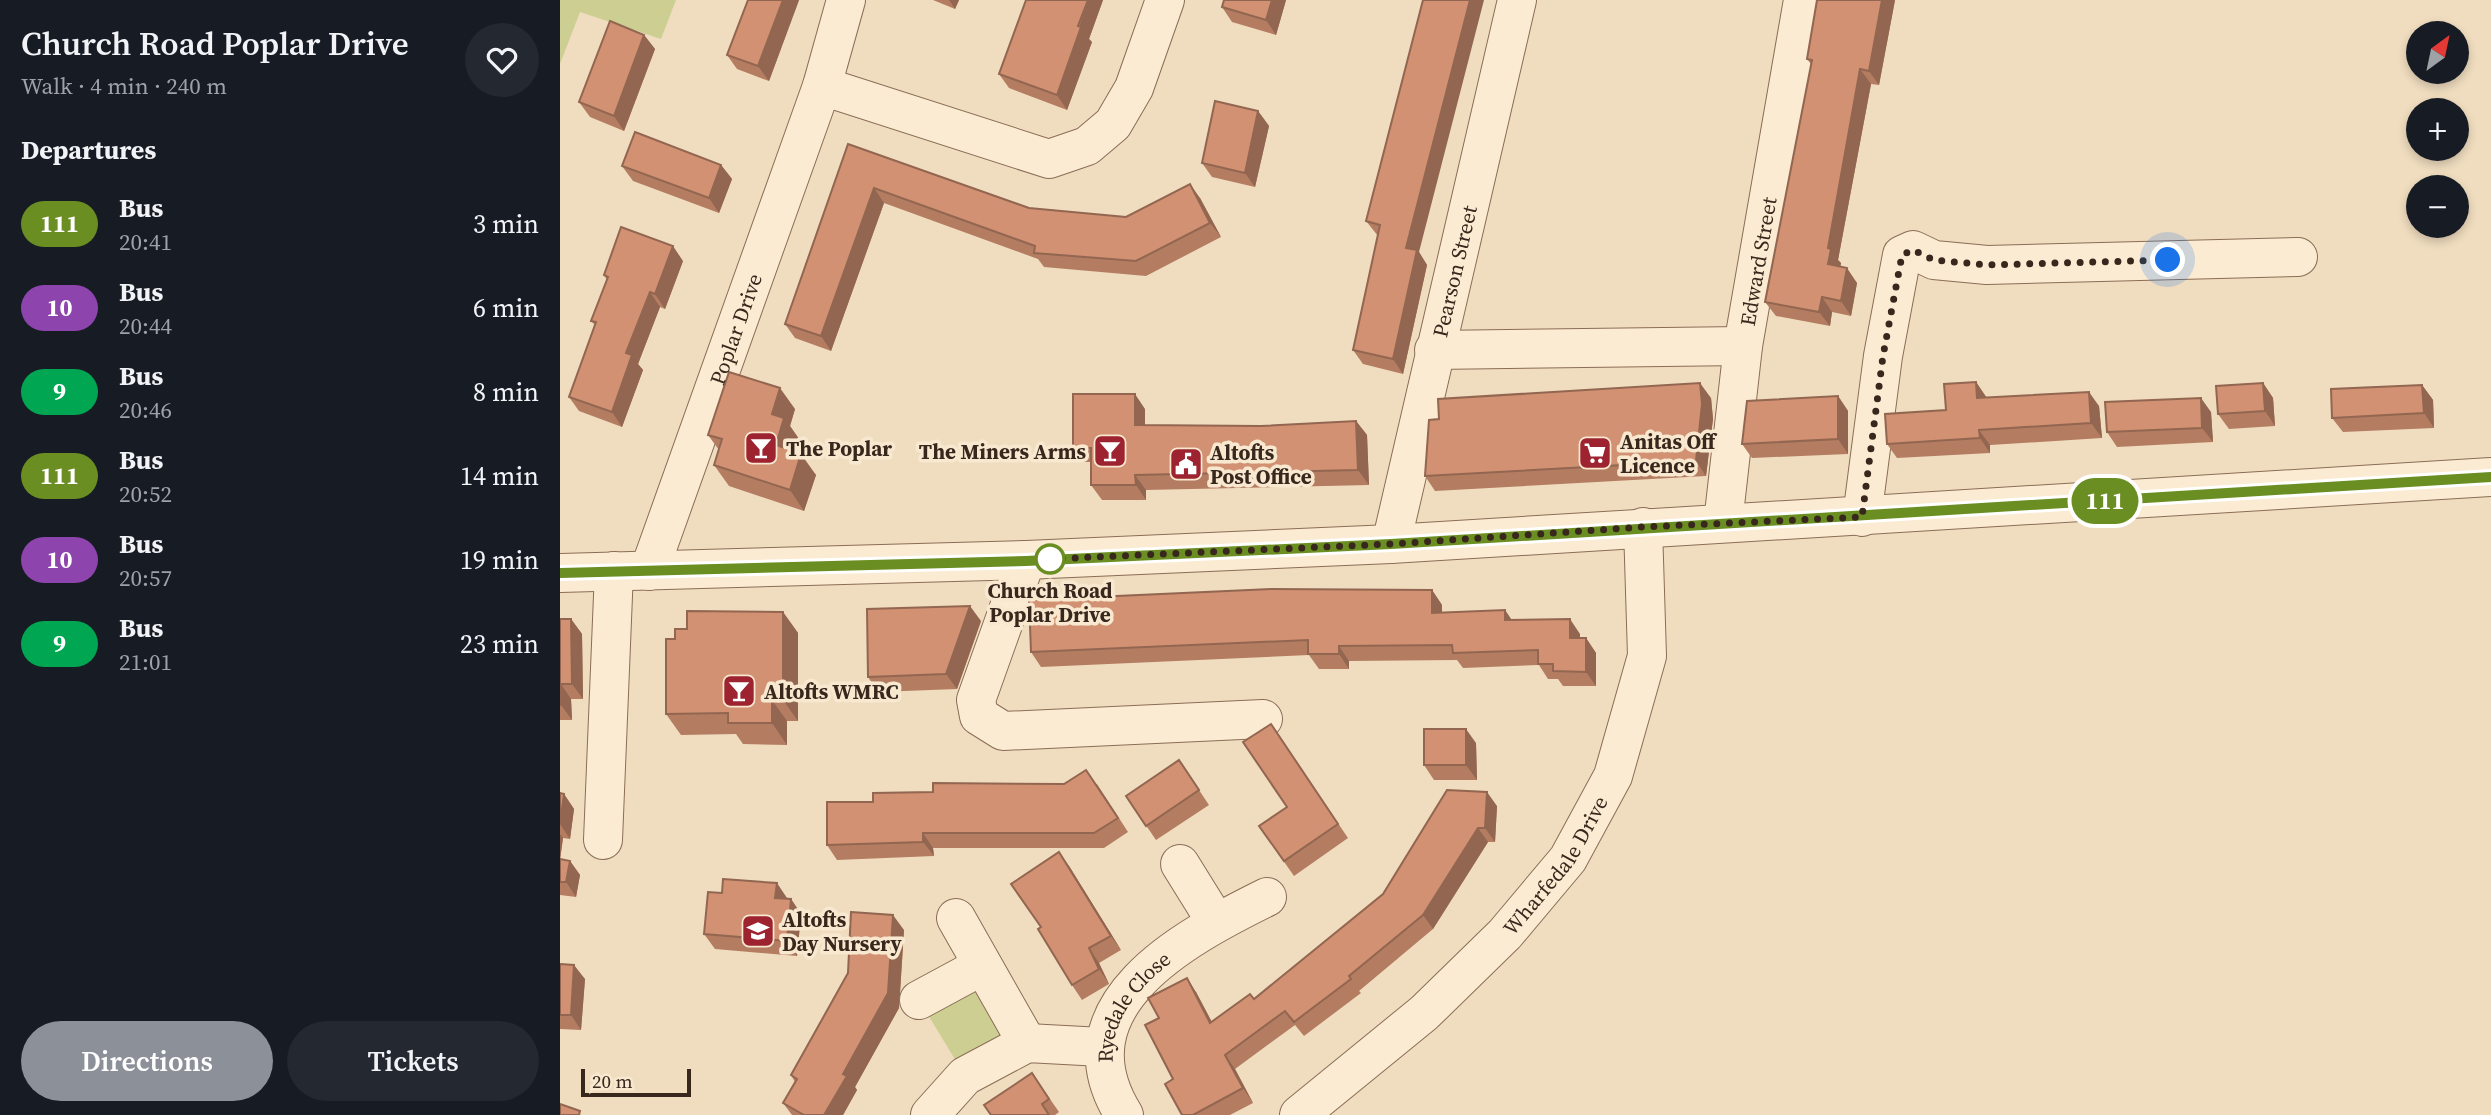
<!DOCTYPE html>
<meta charset="utf-8">
<style>
body{margin:0;font-family:"Source Serif 4",serif;background:#242831;color:#f1f3f6;height:100vh;display:flex;flex-direction:column;font-size:26px;white-space:nowrap}
*{box-sizing:border-box;margin:0}
p{font-size:23px;color:#9ea1a6}
.icon{flex:none;width:38px;height:38px;fill:none;stroke:currentColor;stroke-width:2;stroke-linecap:round;stroke-linejoin:round}
.map{position:relative;flex:1;overflow:hidden}
.side{display:flex;flex-direction:column;background:#171b24;width:560px}
.side>*{flex:none}
.badge{padding:0 14px;border-radius:23px;font-size:24px;line-height:46px}
.needle{width:46px;rotate:33deg}
.tools{position:absolute;left:1846px;top:21px;display:grid;gap:14px}
.tools a{display:grid;place-items:center;width:63px;height:63px;border-radius:50%;background:#171b24;box-shadow:0 4px 10px #0003;font-size:35px}
.scale{position:absolute;left:21px;bottom:18px;width:110px;box-sizing:border-box;padding-left:7px;border:4px solid #38271c;border-top:0;font-size:19px;line-height:24px;white-space:nowrap;color:#38271c;-webkit-text-stroke:5px #f7e8cf;paint-order:stroke}
.you{position:absolute;width:35px;height:35px;margin:-18px;border:5px solid #fff;border-radius:50%;background:#1a73e8;box-shadow:0 0 0 10px #1a73e833}
.map>.badge{position:absolute;translate:-50% -50%;box-shadow:0 0 0 4px #fff}
h2{padding:0 21px;font-size:26px;line-height:63px}
.round{display:grid;place-items:center;flex:none;width:74px;height:74px;border-radius:37px;background:#242831}
.overview{display:flex;align-items:center;justify-content:space-between;height:119px;padding:0 21px}
h1{font-size:33px;font-weight:600;line-height:52px}
.primary-button{display:flex;gap:14px;margin-top:auto;padding:14px 21px}
.primary-button a{flex:1;height:80px;border-radius:42px;background:#8c9099;color:#fff;font-size:28px;font-weight:600;line-height:80px;text-align:center}
.primary-button a+a{background:#242831;color:#f1f3f6}
ul{padding:0;list-style:none}
li{display:flex;align-items:center;gap:21px;height:84px;padding:0 21px}
li div{flex:1}
li b{display:block;font-size:26px}
li em{font-style:normal}
li .badge{min-width:77px;font-weight:700;text-align:center}
main{display:flex;flex:1;min-height:0}
.map>svg:first-child{display:block}
.green{fill:#cdcf92}
.lines{fill:none;stroke-linecap:round;stroke-linejoin:round}
.minor-casing{stroke:#8a6d56;stroke-width:40}
.minor{stroke:#fbebd2;stroke-width:38}
.wall{fill:#b47d62}
.shaded-wall{fill:#926650}
.building{fill:#d19172;stroke:#926650;stroke-width:2}
.line-casing{stroke:#fff;stroke-width:16}
.line{stroke:#6b8e23;stroke-width:10}
.walk{stroke:#38271c;stroke-width:7;stroke-dasharray:0 12.6}
.stop-dot{fill:#fff;stroke:#6b8e23;stroke-width:3.5}
.labels{text-anchor:middle;dominant-baseline:central;stroke-width:7;stroke-linejoin:round;paint-order:stroke}
.street-label{font-size:21px;fill:#38271c;stroke:#f7e8cf}
.poi-label{font-size:21px;font-weight:bold;fill:#38271c;stroke:#f7e8cf;text-anchor:start}
.stop-label{font-size:21px;font-weight:bold;fill:#38271c;stroke:#f7e8cf}
</style>
<main>
<section class="side">
<div class="overview"><div><h1>Church Road Poplar Drive</h1><p>Walk · 4 min · 240 m</p></div><a class="round"><svg class="icon" aria-label="heart" viewBox="0 0 24 24"><path d="M12 20l-8-8c-3-5 5-10 8-4 3-6 11-1 8 4z"/></svg></a></div>
<h2>Departures</h2>
<ul>
<li><span class="badge" style="background:#6b8e23;color:#fff">111</span><div><b>Bus</b><p>20:41</p></div><em>3 min</em></li>
<li><span class="badge" style="background:#8e44ad;color:#fff">10</span><div><b>Bus</b><p>20:44</p></div><em>6 min</em></li>
<li><span class="badge" style="background:#00a651;color:#fff">9</span><div><b>Bus</b><p>20:46</p></div><em>8 min</em></li>
<li><span class="badge" style="background:#6b8e23;color:#fff">111</span><div><b>Bus</b><p>20:52</p></div><em>14 min</em></li>
<li><span class="badge" style="background:#8e44ad;color:#fff">10</span><div><b>Bus</b><p>20:57</p></div><em>19 min</em></li>
<li><span class="badge" style="background:#00a651;color:#fff">9</span><div><b>Bus</b><p>21:01</p></div><em>23 min</em></li>
</ul>
<div class="primary-button"><a>Directions</a><a>Tickets</a></div>
</section>
<div class="map">
<svg width="1931" height="1115" viewBox="0 0 1931 1115">
<rect width="100%" height="100%" fill="#f0ddbf"/>
<g class="green">
<polygon points="0,0 116,0 101,39 20,12 0,64"/>
<polygon points="422,966 467,1043 405,1076 359,1000"/>
</g>
<g class="lines">
<defs>
<g id="minor">
<polyline points="262,86 489,159 527,146 553,124 574,88 605,0"/>
<polyline points="874,350 1183,346"/>
<polyline points="1302,517 1323,356 1342,255 1353,250 1374,260 1427,265 1738,257"/>
<path id="s1" d="M1163 523 1183 346 1243 0"/>
<path id="s2" d="M831 544 957 0"/>
<polyline points="466,560 416,700 419,716 443,731 703,719"/>
<path id="s3" d="M89 571 262 86 286 0"/>
<polyline points="0,573 466,560 831,544 1931,477"/>
<polyline points="43,840 54,571"/>
<polyline points="620,864 656,922"/>
<polyline points="396,918 467,1043"/>
<polyline points="359,1000 422,966"/>
<polyline points="370,1115 405,1076 467,1043 542,1047"/>
<path id="s4" d="M564 1115C496 1006 624 938 707 897"/>
<path id="s5" d="M739 1115 864 1013 945 934 1008 859 1053 776 1087 656 1083 527"/>
</g>
</defs>
<use href="#minor" class="minor-casing"/>
<use href="#minor" class="minor"/>
</g>
<g class="wall">
<polygon points="188,0 239,0 209,81 177,69 167,55"/>
<polygon points="373,0 399,0 395,9"/>
<polygon points="466,0 543,0 529,39 532,42 507,110 449,88 439,74"/>
<polygon points="664,0 726,0 716,35 672,22 662,7"/>
<polygon points="863,0 859,252 867,265 843,374 803,364 793,350 818,236 806,221"/>
<polygon points="1257,0 1335,0 1319,85 1311,84 1278,260 1281,263 1280,267 1297,283 1291,316 1272,312 1270,326 1216,316 1205,302 1251,64 1247,59"/>
<polygon points="84,35 95,49 64,131 30,117 19,102"/>
<polygon points="698,111 709,126 695,187 652,177 642,163"/>
<polygon points="288,144 469,208 566,217 640,198 661,237 586,276 484,267 478,259 324,203 271,351 235,338 225,324"/>
<polygon points="161,165 172,179 159,213 73,181 62,166"/>
<polygon points="123,261 105,309 100,307 78,364 83,370 62,427 19,411 9,397 35,325 31,321 47,280 44,275"/>
<polygon points="1416,382 1427,398 1539,406 1542,438 1430,445 1430,453 1337,458 1327,444 1386,410"/>
<polygon points="1703,383 1713,398 1715,426 1669,429 1658,414"/>
<polygon points="1862,385 1873,400 1874,428 1783,432 1772,418"/>
<polygon points="1278,396 1288,411 1288,454 1192,458 1182,444"/>
<polygon points="1151,398 1153,419 1146,476 875,491 865,476 879,419"/>
<polygon points="235,409 230,426 239,439 235,452 256,475 244,511 169,486 154,465 159,450 148,435"/>
<polygon points="585,409 585,425 701,426 796,421 807,435 809,485 586,490 586,500 542,500 531,485 531,462 524,462 513,448"/>
<polygon points="1651,412 1653,442 1557,447 1547,432"/>
<polygon points="872,590 882,605 882,613 945,610 951,619 1020,634 1020,638 1026,638 1036,653 1036,686 1003,686 998,679 988,679 979,665 903,668 897,660 789,661 789,669 759,669 749,655 481,667 471,652"/>
<polygon points="223,612 238,633 238,721 227,721 227,745 183,744 176,734 121,735 106,714 115,639 127,629"/>
<polygon points="0,619 11,619 22,634 23,699 11,699 12,720 0,720"/>
<polygon points="421,621 397,689 318,692 308,677"/>
<polygon points="711,724 788,838 734,876 699,826 727,807"/>
<polygon points="916,743 917,780 874,780 864,765"/>
<polygon points="619,760 649,805 596,840 566,796"/>
<polygon points="537,784 568,832 544,848 373,848 374,856 277,860 267,845 313,802 373,792"/>
<polygon points="0,793 4,794 14,809 10,839 3,838 0,859 10,861 20,875 16,897 0,895"/>
<polygon points="937,806 935,842 928,842 873,929 799,991 801,993 744,1036 735,1025 675,1069 693,1103 670,1115 622,1115 599,1018 636,992 652,1022 694,999"/>
<polygon points="509,866 561,950 539,963 549,984 522,1000 512,985 481,927"/>
<polygon points="227,898 227,899 231,899 241,914 237,956 155,949 144,934"/>
<polygon points="344,930 339,1008 295,1087 297,1090 283,1115 232,1115 223,1103 235,1082 231,1075"/>
<polygon points="0,964 25,979 21,1030 0,1029"/>
<polygon points="472,1073 499,1112 495,1115 431,1115"/>
</g>
<g class="shaded-wall">
<polygon points="223,0 239,0 209,81 198,66"/>
<polygon points="389,0 399,0 395,9"/>
<polygon points="528,0 543,0 529,39 532,42 507,110 497,95"/>
<polygon points="712,0 726,0 716,35 706,20"/>
<polygon points="910,0 924,0 859,252 867,265 843,374 833,359 846,248"/>
<polygon points="1322,0 1335,0 1319,85 1309,71"/>
<polygon points="84,35 95,49 64,131 54,116"/>
<polygon points="1300,69 1311,84 1278,260 1281,263 1278,279 1268,264 1268,248"/>
<polygon points="698,111 709,126 695,187 685,173"/>
<polygon points="161,165 172,179 159,213 149,198"/>
<polygon points="630,184 640,198 661,237 650,223"/>
<polygon points="314,188 324,203 271,351 261,336"/>
<polygon points="113,246 123,261 105,309 95,294"/>
<polygon points="1287,268 1297,283 1291,316 1281,301"/>
<polygon points="90,292 100,307 78,364 83,370 62,427 52,412 66,353"/>
<polygon points="1262,297 1272,312 1270,326 1259,312"/>
<polygon points="1416,382 1426,397 1428,413 1417,398"/>
<polygon points="1140,383 1151,398 1153,419 1146,476 1136,461"/>
<polygon points="1703,383 1713,398 1715,426 1705,411"/>
<polygon points="1862,385 1873,400 1874,428 1864,413"/>
<polygon points="220,388 235,409 230,426 239,439 231,467 216,445 212,414"/>
<polygon points="1529,392 1539,406 1542,438 1531,423"/>
<polygon points="575,394 585,409 585,439 575,425"/>
<polygon points="1278,396 1288,411 1288,454 1278,439"/>
<polygon points="1641,398 1651,412 1653,442 1642,428"/>
<polygon points="796,421 807,435 809,485 798,470"/>
<polygon points="1419,430 1430,445 1430,453 1420,438"/>
<polygon points="241,454 256,475 244,511 230,490"/>
<polygon points="575,475 586,490 586,500 576,485"/>
<polygon points="872,590 882,605 882,628 872,613"/>
<polygon points="410,606 421,621 397,689 386,674"/>
<polygon points="945,610 955,625 945,620"/>
<polygon points="223,612 238,633 238,721 223,700"/>
<polygon points="11,619 22,634 23,699 12,684"/>
<polygon points="1010,619 1020,634 1020,653 1010,638"/>
<polygon points="1026,638 1036,653 1036,686 1026,672"/>
<polygon points="779,646 789,661 789,669 779,654"/>
<polygon points="1,684 11,699 12,720 1,705"/>
<polygon points="212,700 227,721 227,745 212,723"/>
<polygon points="906,729 916,743 917,780 906,765"/>
<polygon points="927,792 937,806 935,842 925,828"/>
<polygon points="4,794 14,809 10,839 0,824"/>
<polygon points="918,828 928,842 873,929 863,915"/>
<polygon points="363,833 373,848 374,856 363,842"/>
<polygon points="0,834 3,838 0,860"/>
<polygon points="499,852 509,866 561,950 551,936"/>
<polygon points="10,861 20,875 16,897 6,882"/>
<polygon points="217,883 227,898 225,913 215,898"/>
<polygon points="231,899 241,914 237,956 227,941"/>
<polygon points="333,915 344,930 339,1008 295,1087 297,1090 283,1115 264,1115 283,1074"/>
<polygon points="529,948 539,963 549,984 539,969"/>
<polygon points="14,965 25,979 21,1030 11,1015"/>
<polygon points="627,978 636,992 660,1038 650,1023"/>
<polygon points="665,1055 675,1069 693,1103 683,1088"/>
</g>
<g class="building">
<polygon points="188,0 223,0 198,66 167,55"/>
<polygon points="466,0 528,0 518,26 521,27 497,95 439,74"/>
<polygon points="664,0 712,0 706,20 662,7"/>
<polygon points="863,0 910,0 846,248 857,250 833,359 793,350 820,225 806,221"/>
<polygon points="1257,0 1322,0 1309,71 1300,69 1268,248 1271,249 1268,264 1287,268 1281,301 1262,297 1259,312 1205,302 1252,60 1247,59"/>
<polygon points="50,21 84,35 54,116 19,102"/>
<polygon points="655,101 698,111 685,173 642,163"/>
<polygon points="75,132 161,165 149,198 62,166"/>
<polygon points="288,144 469,208 566,217 630,184 650,223 576,261 474,253 475,246 314,188 261,336 225,324"/>
<polygon points="61,227 113,246 95,294 90,292 66,353 72,355 52,412 9,397 36,322 31,321 48,277 44,275"/>
<polygon points="169,372 220,388 212,414 224,418 216,445 241,454 230,490 154,465 162,439 148,435"/>
<polygon points="1416,382 1417,398 1529,392 1531,423 1419,430 1420,438 1327,444 1325,414 1386,410 1384,384"/>
<polygon points="1140,383 1142,404 1136,461 865,476 869,420 879,419 878,399"/>
<polygon points="1703,383 1705,411 1658,414 1656,386"/>
<polygon points="1862,385 1864,413 1772,418 1771,389"/>
<polygon points="513,394 575,394 575,425 701,426 796,421 798,470 575,475 576,485 531,485 531,448 513,448"/>
<polygon points="1278,396 1278,439 1182,444 1187,401"/>
<polygon points="1641,398 1642,428 1547,432 1545,402"/>
<polygon points="711,589 872,590 872,613 945,610 945,620 1010,619 1010,638 1026,638 1026,672 993,671 993,664 978,664 978,650 893,653 892,645 779,646 779,654 748,654 748,640 471,652 469,600"/>
<polygon points="410,606 386,674 308,677 307,609"/>
<polygon points="127,611 223,612 223,700 212,700 212,723 168,723 168,713 106,714 106,639 115,639 115,629 127,629"/>
<polygon points="0,619 11,619 12,684 1,684 1,705 0,705"/>
<polygon points="711,724 778,824 724,861 699,826 727,807 683,742"/>
<rect x="864" y="729" width="42" height="36"/>
<polygon points="619,760 639,790 586,826 566,796"/>
<polygon points="526,770 558,818 534,833 363,833 363,842 267,845 267,802 313,802 313,793 373,792 373,783 504,784"/>
<polygon points="887,790 927,792 925,828 918,828 863,915 789,976 791,979 734,1022 725,1011 665,1055 683,1088 633,1115 622,1115 605,1084 613,1079 585,1025 599,1018 588,998 627,978 650,1023 690,994 694,999 823,894"/>
<polygon points="0,793 4,794 0,824"/>
<polygon points="499,852 551,936 529,948 539,969 512,985 478,929 481,927 451,884"/>
<polygon points="0,859 10,861 6,882 0,882"/>
<polygon points="163,879 217,883 215,898 231,899 227,941 144,934 148,892 162,893"/>
<polygon points="291,912 333,915 328,993 283,1074 287,1076 264,1115 244,1115 223,1103 237,1079 231,1075 288,973"/>
<polygon points="0,964 14,965 11,1015 0,1015"/>
<polygon points="472,1073 489,1099 482,1104 489,1115 431,1115 424,1105"/>
<polygon points="0,1104 20,1111 19,1115 0,1115"/>
</g>
<g class="lines">
<defs>
<polyline id="line" points="0,573 466,561 831,544 1931,477"/>
</defs>
<use href="#line" class="line-casing"/>
<use href="#line" class="line"/>
<polyline class="walk" points="490,559 831,544 1083,527 1302,517 1323,356 1342,255 1353,250 1374,260 1427,265 1608,260"/>
</g>
<defs>
<symbol id="bar-square" viewBox="-11 -11 22 22"><rect x="-9" y="-9" width="18" height="18" rx="4" fill="#9c232f" stroke="#f7e8cf"/><path d="M-6-5H6L.8 .8V4.5H3.5V6h-7V4.5H-.8V.8Z" fill="#fff"/></symbol>
<symbol id="supermarket-square" viewBox="-11 -11 22 22"><rect x="-9" y="-9" width="18" height="18" rx="4" fill="#9c232f" stroke="#f7e8cf"/><path d="M-6-5.5h2.5l.6 2H6L4.5 2H-2.5L-4.4-4H-6ZM-1.5 3.2a1.3 1.3 0 1 0 .1 0ZM3 3.2a1.3 1.3 0 1 0 .1 0Z" fill="#fff"/></symbol>
<symbol id="civic-square" viewBox="-11 -11 22 22"><rect x="-9" y="-9" width="18" height="18" rx="4" fill="#9c232f" stroke="#f7e8cf"/><path d="M-.6-6.5H3V-4.5H.6V-3L4-1V1h2V6H-6V1h2V-1L-.6-3ZM-1.2 2.5V6h2.4V2.5Z" fill="#fff"/></symbol>
<symbol id="school-square" viewBox="-11 -11 22 22"><rect x="-9" y="-9" width="18" height="18" rx="4" fill="#9c232f" stroke="#f7e8cf"/><path d="M0-5L7-2L0 1L-7-2ZM-4 1L0 2.5L4 1V4Q0 6-4 4Z" fill="#fff"/></symbol>
</defs>
<g fill-rule="evenodd">
<use href="#bar-square" x="182" y="429" width="38" height="38"/>
<use href="#bar-square" x="531" y="432" width="38" height="38"/>
<use href="#supermarket-square" x="1016" y="434" width="38" height="38"/>
<use href="#civic-square" x="607" y="445" width="38" height="38"/>
<use href="#bar-square" x="160" y="672" width="38" height="38"/>
<use href="#school-square" x="179" y="912" width="38" height="38"/>
</g>
<circle class="stop-dot" cx="490" cy="559" r="14"/>
<g class="labels">
<g class="street-label">
<text stroke="none"><textPath href="#s1" startOffset="264">Edward Street</textPath></text>
<text stroke="none"><textPath href="#s2" startOffset="280">Pearson Street</textPath></text>
<text stroke="none"><textPath href="#s3" startOffset="257">Poplar Drive</textPath></text>
<text stroke="none"><textPath href="#s5" startOffset="360">Wharfedale Drive</textPath></text>
<text stroke="none"><textPath href="#s4" startOffset="121">Ryedale Close</textPath></text>
</g>
<g class="poi-label">
<text x="1060" y="441">Anitas Off<tspan x="1060" dy="24">Licence</tspan></text>
<text x="226" y="448">The Poplar</text>
<text x="526" y="451" text-anchor="end">The Miners Arms</text>
<text x="650" y="452">Altofts<tspan x="650" dy="24">Post Office</tspan></text>
<text x="204" y="691">Altofts WMRC</text>
<text x="222" y="919">Altofts<tspan x="222" dy="24">Day Nursery</tspan></text>
</g>
<g class="stop-label">
<text x="490" y="590">Church Road<tspan x="490" dy="24">Poplar Drive</tspan></text>
</g>
</g>
</svg>
<div class="tools">
<a><svg class="needle" viewBox="-14 -14 28 28"><path d="M0-13l5 13h-10z" fill="#e53935"/><path d="M0 13l5-13h-10z" fill="#9ea1a6"/></svg></a>
<a>+</a>
<a>−</a>
</div>
<div class="scale">20 m</div>
<div class="you" style="left:1608px;top:260px"></div>
<b class="badge" style="left:1545px;top:501px;background:#6b8e23;color:#fff">111</b>
</div>
</main>
